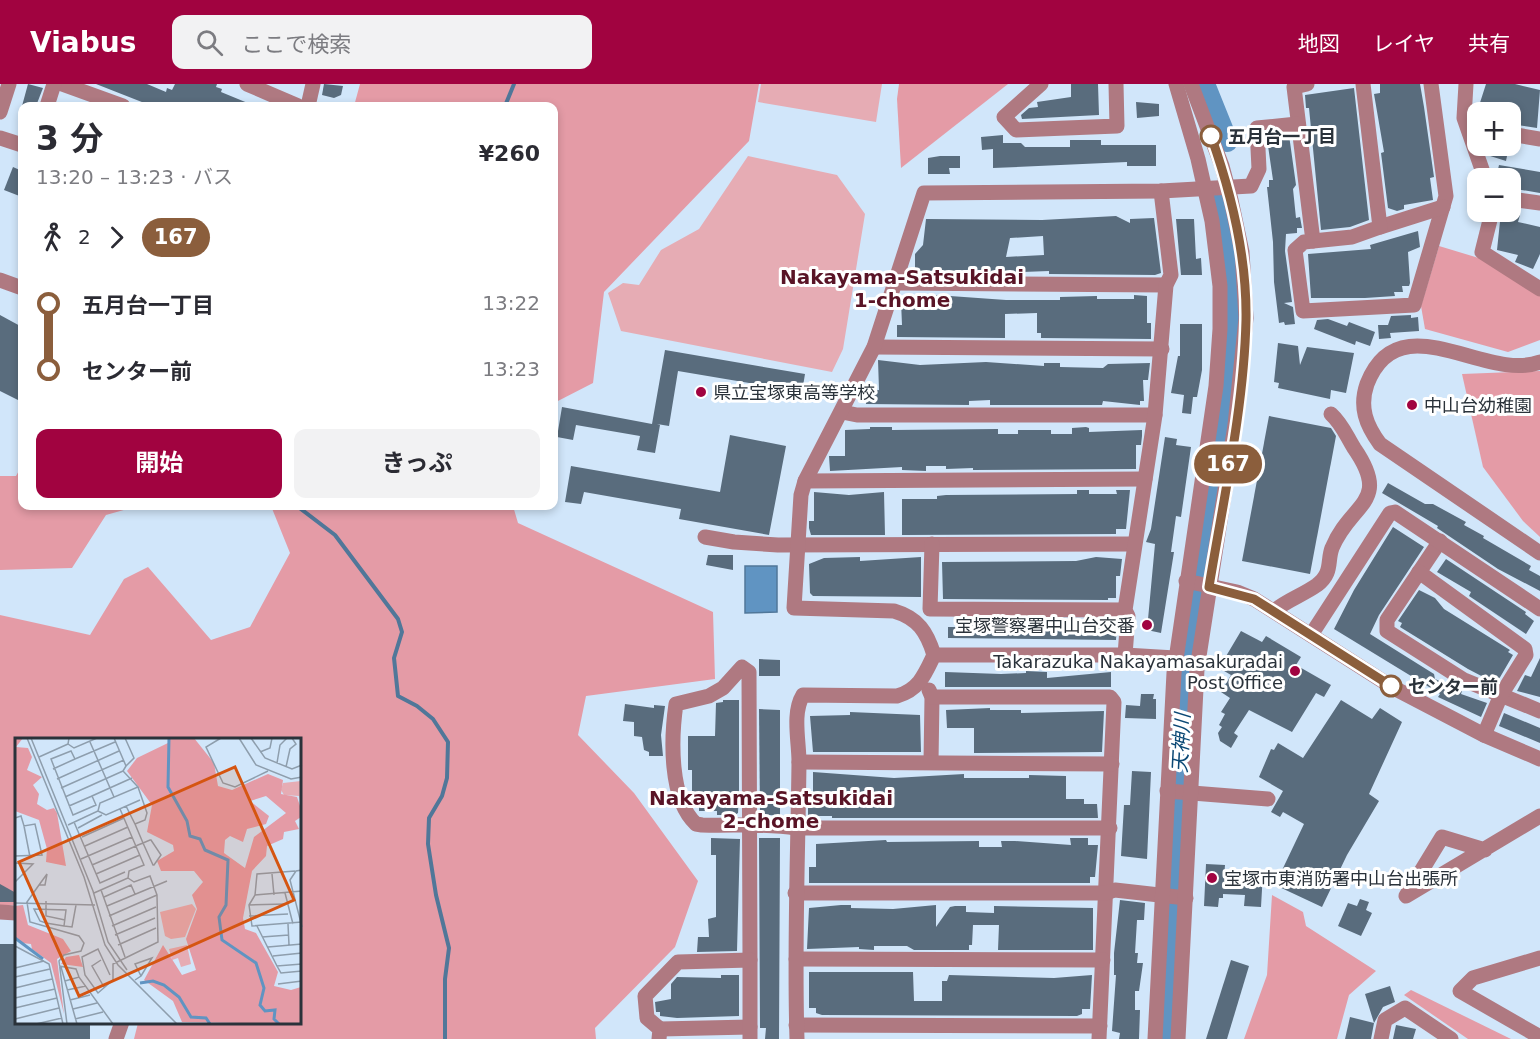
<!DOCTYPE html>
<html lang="ja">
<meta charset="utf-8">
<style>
body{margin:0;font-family:"DejaVu Sans","Noto Sans JP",sans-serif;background:#f2f2f3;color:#2b2b33;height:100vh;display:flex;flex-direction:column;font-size:22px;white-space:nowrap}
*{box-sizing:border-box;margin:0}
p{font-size:20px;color:#7c7c81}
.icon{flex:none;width:33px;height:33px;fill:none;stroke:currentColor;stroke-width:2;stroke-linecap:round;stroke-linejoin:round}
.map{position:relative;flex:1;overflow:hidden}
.side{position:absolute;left:18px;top:18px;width:540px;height:408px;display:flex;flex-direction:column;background:#fff;border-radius:12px;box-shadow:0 3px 9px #0003}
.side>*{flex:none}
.badge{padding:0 12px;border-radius:20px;font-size:21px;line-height:39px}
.tools{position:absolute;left:1467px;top:18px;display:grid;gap:12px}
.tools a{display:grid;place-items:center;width:54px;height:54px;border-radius:12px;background:#fff;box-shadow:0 3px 9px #0003;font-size:30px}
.map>.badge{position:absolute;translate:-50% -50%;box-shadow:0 0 0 3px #fff}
.legs{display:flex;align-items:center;gap:9px;height:66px;padding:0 18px;font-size:20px}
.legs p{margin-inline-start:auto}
.head{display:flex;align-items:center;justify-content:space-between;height:102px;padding:0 18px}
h1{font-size:33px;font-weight:700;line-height:45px}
.action{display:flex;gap:12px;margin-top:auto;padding:12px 18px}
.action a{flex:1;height:69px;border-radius:12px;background:#a10340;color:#fff;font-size:24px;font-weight:700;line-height:69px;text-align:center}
.action a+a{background:#f2f2f3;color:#2b2b33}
ul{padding:0 18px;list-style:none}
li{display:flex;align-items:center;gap:21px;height:66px;font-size:22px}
li i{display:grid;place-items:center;width:9px;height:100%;margin:0 8px;background:currentColor}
li i::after{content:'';width:15px;height:15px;margin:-8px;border:4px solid;border-radius:50%;background:#fff}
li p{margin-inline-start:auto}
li:first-child i{background:linear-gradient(#0000 50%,currentColor 0)}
li:last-child i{background:linear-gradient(currentColor 50%,#0000 0)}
header{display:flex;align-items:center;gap:36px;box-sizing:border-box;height:84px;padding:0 30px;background:#a10340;color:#fff}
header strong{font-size:28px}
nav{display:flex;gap:33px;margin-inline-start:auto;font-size:21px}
.search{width:420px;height:54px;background:#f2f2f3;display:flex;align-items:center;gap:15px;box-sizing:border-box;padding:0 21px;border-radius:12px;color:#7c7c81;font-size:22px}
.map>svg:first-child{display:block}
.green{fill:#e6acb4}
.forest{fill:#e49ba6}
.water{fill:#6094c2;stroke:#507799;stroke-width:1.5}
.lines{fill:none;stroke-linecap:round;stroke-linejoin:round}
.stream{stroke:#507799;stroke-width:4}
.river{stroke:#6094c2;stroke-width:22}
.building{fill:#596c7d;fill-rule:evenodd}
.minor{stroke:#af7981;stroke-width:15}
.line-1-casing{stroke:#fff;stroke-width:14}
.line-1{stroke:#8b5e3c;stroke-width:9}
.stop-1-dot{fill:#fff;stroke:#8b5e3c;stroke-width:3}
.poi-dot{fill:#a10340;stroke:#fff;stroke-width:2}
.labels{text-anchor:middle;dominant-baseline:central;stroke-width:6;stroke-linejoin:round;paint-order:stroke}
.stop-label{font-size:18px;font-weight:bold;fill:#2a323a;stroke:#fff;text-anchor:start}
.poi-label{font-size:18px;fill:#2a323a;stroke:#fff;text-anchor:start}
.neighbourhood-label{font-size:20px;font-weight:bold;fill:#591426;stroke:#fff}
.water-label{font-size:20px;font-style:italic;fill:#0c4975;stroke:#fff}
.inset-river{fill:none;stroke:#6094c2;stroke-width:3}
.inset-road{fill:none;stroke:#8e9ead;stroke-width:1.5}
.view{fill:#d55511;fill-opacity:0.15;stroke:#d55511;stroke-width:3}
.inset-edge{fill:none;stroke:#2a323a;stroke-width:3}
</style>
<header>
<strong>Viabus</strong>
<div class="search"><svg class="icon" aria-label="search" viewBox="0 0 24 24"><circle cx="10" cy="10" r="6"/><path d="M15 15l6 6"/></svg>ここで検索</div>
<nav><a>地図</a><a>レイヤ</a><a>共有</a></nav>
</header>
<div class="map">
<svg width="1540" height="955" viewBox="0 0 1540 955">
<rect width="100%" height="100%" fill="#d1e6fa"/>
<g class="green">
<polygon points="761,0 882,0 876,38 758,18"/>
<polygon points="748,72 837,91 865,130 843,265 832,288 621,247 608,209 623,199 639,201 661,166 699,145"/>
</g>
<g class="forest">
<polygon points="360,0 759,0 749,57 604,208 593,299 554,319 554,22 354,22"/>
<polygon points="899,0 1008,0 901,84 897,15"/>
<polygon points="1439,162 1482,175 1540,210 1540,256 1508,268 1425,245 1421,222"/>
<polygon points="1540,287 1540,453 1523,437 1483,383 1462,290"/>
<polygon points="22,381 22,422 138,422 106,431 72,484 0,486 0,392 16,392"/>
<polygon points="271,422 513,422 518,439 713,528 715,595 586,612 578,651 634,709 698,797 675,863 595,944 596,955 134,955 138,939 300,938 300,655 16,655 16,821 0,821 0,531 90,551 124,495 148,483 211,556 250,543 290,469"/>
<polygon points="1272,811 1303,828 1306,842 1376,887 1349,911 1337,955 1244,955 1267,891"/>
<polygon points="1411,906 1511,955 1468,955 1404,911"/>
</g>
<polygon class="water" points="745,482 777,482 777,528 745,529"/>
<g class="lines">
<g class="stream">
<polyline points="505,22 514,0"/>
<polyline points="297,422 335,451 398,535 402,548 394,574 398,612 417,622 433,635 448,658 447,694 442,712 429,734 428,760 436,811 449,864 445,895 445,955"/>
</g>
<g class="river">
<polyline points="1204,0 1227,57"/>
<polyline points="1166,955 1184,585 1231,273 1232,198 1220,115"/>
</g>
</g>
<g class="building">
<polygon points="28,0 43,4 36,22 22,22"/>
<polygon points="96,0 147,0 166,8 167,4 172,6 175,0 217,0 216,3 222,5 221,8 255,22 152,22"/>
<polygon points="324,0 343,2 341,11 334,14 322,11"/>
<polygon points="1071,0 1098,0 1099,31 1022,35 1021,31 1029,24 1038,23 1037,18 1071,13"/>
<polygon points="1380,0 1420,0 1424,23 1434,93 1430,94 1433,116 1404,121 1404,125 1397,127 1388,124 1381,69 1384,68 1374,10 1380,9"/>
<polygon points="1486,0 1515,0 1540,6 1537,44 1510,40 1510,28 1477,28"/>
<polygon points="1354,4 1369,136 1350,143 1321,146 1309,24 1306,24 1305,11"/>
<polygon points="1136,18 1159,20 1159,32 1137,34"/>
<polygon points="1003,51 1003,59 1021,59 1025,63 1070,63 1070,56 1101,56 1101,61 1156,61 1156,82 1127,82 1127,78 993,84 993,65 982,66 981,53"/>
<polygon points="1289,51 1296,101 1293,105 1296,134 1300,133 1302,144 1297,144 1297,149 1286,150 1285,167 1292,218 1284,219 1293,223 1295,240 1285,241 1284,238 1279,239 1274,198 1273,158 1267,103 1269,103 1269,96 1273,96 1267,55"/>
<polygon points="1488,62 1509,62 1506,77 1487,71"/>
<polygon points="940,72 960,72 960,84 949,84 950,90 928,90 928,74"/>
<polygon points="1499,81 1540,88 1540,109 1510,104 1510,94 1496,94"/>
<polygon points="13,83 22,87 22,113 4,106"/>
<polygon points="1501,128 1520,131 1518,138 1540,143 1540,170 1533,185 1515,178 1518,171 1497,166"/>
<path d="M1116 132 1130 139V135L1154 134 1161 189 1155 191 1049 190V187L995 189 970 186 915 189V170L923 161 926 135 1042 136ZM1043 152 1044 171 1006 173 1010 154Z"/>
<polygon points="1176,135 1194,135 1196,175 1201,174 1202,191 1181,191"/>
<polygon points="1418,147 1420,163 1408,168 1410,199 1409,202 1402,202 1403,208 1394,208 1395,212 1365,214 1311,214 1308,170 1371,165 1370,161"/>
<polygon points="936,211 1006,216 1060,216 1060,213 1097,212 1097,215 1134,215 1134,211 1147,212 1147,239 1151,239 1151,255 1041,254 1041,249 1037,249 1037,229 1005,230 1005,254 897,253 897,241 902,241 901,217 909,217 909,213 936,213"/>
<polygon points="0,231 22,243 22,318 0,307"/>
<polygon points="1411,231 1411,234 1418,233 1419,247 1390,249 1391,254 1379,255 1378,241 1388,241 1391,232"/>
<polygon points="1328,235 1347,242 1349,238 1375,248 1370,262 1356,257 1355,261 1314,245 1317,236"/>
<polygon points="1180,240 1202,240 1202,286 1197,313 1193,313 1191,330 1182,329 1184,311 1171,309 1178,272 1180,272"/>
<polygon points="1278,259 1298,262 1300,281 1307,263 1354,269 1346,309 1331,306 1330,315 1278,304 1279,299 1274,298"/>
<polygon points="665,266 805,290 802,308 678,287 669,342 657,340 660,341 655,369 637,366 640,352 576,341 573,356 557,353 562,323 652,340"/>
<polygon points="878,276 920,281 986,278 1044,282 1044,279 1060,279 1060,283 1103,284 1108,280 1150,279 1148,296 1143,296 1144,317 1140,317 1140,321 1103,317 1102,321 990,321 990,316 969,317 969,321 866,320 866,308 879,306"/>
<polygon points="1269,332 1331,344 1336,352 1310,490 1242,477"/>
<polygon points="870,343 892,343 892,346 998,345 998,350 1018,350 1018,346 1051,346 1051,350 1072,350 1072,344 1086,343 1089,344 1089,348 1142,346 1142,352 1141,361 1136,361 1136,385 973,386 973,384 946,385 946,382 926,382 926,387 902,386 902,383 830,387 829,372 845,372 845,346 870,345"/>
<polygon points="730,351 786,362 769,451 679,435 681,425 584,408 581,420 565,418 571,382 720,408"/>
<polygon points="1165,353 1177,355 1176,361 1191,363 1181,433 1176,432 1171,468 1174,468 1161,549 1147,546 1155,460 1146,458 1151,445"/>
<polygon points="1388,399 1425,420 1433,420 1466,438 1464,441 1484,452 1483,454 1531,482 1529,486 1540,492 1540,507 1498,485 1437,444 1438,442 1382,409"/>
<polygon points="1077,406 1089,406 1089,410 1117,410 1116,406 1130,406 1126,445 1116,445 1116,450 902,451 902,415 937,415 937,412 946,411 1077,410"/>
<polygon points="814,408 849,411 884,408 885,451 811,451 809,444 809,437 814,437"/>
<polygon points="1393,443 1424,463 1379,531 1370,550 1434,590 1435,595 1462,607 1461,610 1487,619 1481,633 1438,613 1440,610 1434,606 1334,545 1354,506"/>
<polygon points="708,471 733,471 733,486 706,481"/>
<polygon points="860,473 860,477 921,473 921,513 813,512 810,509 809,480 824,474"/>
<polygon points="1096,473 1122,475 1120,492 1116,492 1116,514 1108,514 1108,516 943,515 942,478 1076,477"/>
<polygon points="1446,475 1526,528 1525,530 1534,537 1526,550 1469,512 1471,508 1437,488"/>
<polygon points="1419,506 1435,514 1444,525 1510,566 1508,568 1513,571 1499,595 1493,592 1491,597 1468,585 1400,543 1402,539 1398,537"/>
<polygon points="990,538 1024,539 1024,542 1117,540 1116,556 948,554 948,543 957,543 957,539"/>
<polygon points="1241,547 1262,558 1266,552 1301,573 1296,581 1331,601 1324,613 1316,609 1292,648 1249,626 1234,649 1238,652 1231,664 1220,657 1218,649 1222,643 1219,641 1225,630 1221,628 1230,614 1221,608 1231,591 1219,584"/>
<polygon points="1540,574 1540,613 1517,607 1525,591 1531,593"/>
<polygon points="759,575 780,576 780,592 759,592"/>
<polygon points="1026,587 1047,588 1047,594 1111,588 1111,603 945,603 945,588 1001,590 1026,589"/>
<polygon points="1141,610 1154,610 1153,615 1156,615 1156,635 1125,634 1126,621 1140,622"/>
<polygon points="723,616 739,616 739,709 738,729 735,731 717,731 717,727 699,727 699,715 692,715 692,686 688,686 688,652 715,652 716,619 723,618"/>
<polygon points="1341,616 1372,635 1380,624 1402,638 1369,710 1379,717 1347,771 1322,823 1275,801 1304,740 1283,728 1280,733 1271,728 1283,707 1259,693 1271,665 1274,666 1278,659 1303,674"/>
<polygon points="625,620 654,624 654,621 665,622 661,651 663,672 649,672 649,668 644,666 642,653 634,652 634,638 623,637"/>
<polygon points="990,624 990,626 1021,626 1021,629 1104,627 1102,668 974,669 974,644 947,644 946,626"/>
<polygon points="759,625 780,626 780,732 760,730"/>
<polygon points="850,628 920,631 921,668 813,668 810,632 850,631"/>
<polygon points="1504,629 1540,644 1540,659 1499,642"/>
<polygon points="1132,687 1151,688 1147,775 1121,772 1124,721 1130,721"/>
<polygon points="813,688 894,694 964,690 964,694 1029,694 1029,691 1066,692 1066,715 1084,715 1084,720 1097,720 1098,734 832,734 832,732 808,732 808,716 813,716"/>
<polygon points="711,754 740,755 737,867 697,868 698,853 709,853 708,835 716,833 716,771 711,771"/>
<polygon points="759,754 780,754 779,955 765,955 766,944 760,944"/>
<polygon points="1070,754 1088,754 1088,761 1098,761 1095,793 1090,793 1090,799 809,799 809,783 816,783 816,760 886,756 887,758 979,757 979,763 1002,763 1001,757 1015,757 1071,761"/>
<polygon points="1206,780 1225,781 1224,794 1246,795 1246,787 1263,788 1261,823 1244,822 1245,811 1223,810 1223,814 1219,814 1218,823 1204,822"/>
<polygon points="0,800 16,809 16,818 0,818"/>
<polygon points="1360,815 1369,818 1366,826 1372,829 1361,852 1338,842 1348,819 1357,822"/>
<polygon points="1120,816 1145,819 1144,836 1137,836 1135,869 1138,869 1137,879 1143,879 1139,907 1135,907 1135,926 1140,926 1139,955 1119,955 1120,949 1112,947 1116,891 1114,891 1114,869"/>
<polygon points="841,821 851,821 851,824 893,825 936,821 936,843 950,823 955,822 966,822 966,828 994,829 994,822 1093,824 1093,866 998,866 999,841 973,841 972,861 969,861 969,866 914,866 907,862 874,862 874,866 859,865 859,863 807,865 809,824"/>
<polygon points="0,860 16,860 16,939 90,940 90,955 0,955"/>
<polygon points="1231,876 1249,882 1227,955 1206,955"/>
<polygon points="809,888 913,888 914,917 942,917 942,897 947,897 949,891 1054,894 1092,891 1090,925 1082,925 1082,930 1077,932 822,931 816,929 816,924 809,924"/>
<polygon points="721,891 739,891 739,932 677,934 660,932 660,928 656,928 655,918 671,915 671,900 677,893 721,894"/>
<polygon points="1390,902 1395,918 1383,923 1374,939 1365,910"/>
<polygon points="1350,933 1374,939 1371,955 1345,955"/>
<polygon points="1396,941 1416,945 1413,955 1393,955"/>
</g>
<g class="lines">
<g class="minor">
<polyline points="62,0 123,22"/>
<polyline points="247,0 298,22"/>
<polyline points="1041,0 1004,33 1016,46 1117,42 1116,0"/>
<polyline points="1307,0 1294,3 1313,157 1304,158 1295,166 1303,227 1414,221 1446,112 1431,0"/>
<polyline points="1466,0 1464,34 1485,94"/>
<polyline points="47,22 54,0"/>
<polyline points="308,22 313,0"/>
<polyline points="0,28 9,0"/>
<polyline points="1510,50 1540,55"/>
<polyline points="0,54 22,61"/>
<polyline points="1510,115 1540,119"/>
<polyline points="1492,128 1482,168 1540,205"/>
<polyline points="1380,143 1443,123"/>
<polyline points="1313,157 1352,153 1380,143 1363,0"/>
<polyline points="0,196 22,204"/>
<polyline points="895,199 1166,201"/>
<polyline points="874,263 1162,265"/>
<path d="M1540 278C1486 299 1399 217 1367 300 1359 323 1366 341 1380 360L1540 469"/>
<polyline points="842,328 857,331 1155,331"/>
<polyline points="805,397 1145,395"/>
<polyline points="705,453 734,458 778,461 1134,460"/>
<polyline points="1440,457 1387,536 1387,547 1464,596 1540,627"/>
<polyline points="932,460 930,525 1125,526"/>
<polyline points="1419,488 1525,565 1526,571 1501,611 1484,651"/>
<polyline points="1186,497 1237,508 1254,515 1392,603 1484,651 1540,675"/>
<path d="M1274 527C1287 516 1303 511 1317 501 1333 489 1327 477 1332 464 1351 418 1392 419 1354 364 1346 351 1342 340 1331 330"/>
<polyline points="1311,551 1390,429 1395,428 1540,525"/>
<path d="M934 571C927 548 918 534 894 527L794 524 801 411 805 397 874 263 924 109 1161 107 1251 102 1259 85 1257 44 1297 40"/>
<polyline points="1125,571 1128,532 1125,526 1155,331 1166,201 1171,191 1161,107"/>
<polyline points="929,606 932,613 931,678"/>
<polyline points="932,613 1110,613 1114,618 1099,955"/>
<polyline points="799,678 1112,680"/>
<polyline points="1167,707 1268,715"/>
<polyline points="1485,766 1442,753 1406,812 1540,732"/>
<polyline points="795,809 1106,809 1115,806 1186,814"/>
<polyline points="0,828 16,829"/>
<polyline points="1540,874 1473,894 1460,907 1540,953"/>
<polyline points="796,875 1103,876"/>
<path d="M750 876 749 588 742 583 723 604 709 612 676 620C671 654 669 715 696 740L702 741C733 742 765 739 796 744H1110"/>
<polyline points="796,941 1100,942"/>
<polyline points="660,945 750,943"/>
<polyline points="116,955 122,938"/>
<polyline points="659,955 660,945 647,934 645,912 678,878 750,876 750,955"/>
<path d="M797 955C794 863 798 771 799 678 799 657 792 629 803 611L897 612C919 606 925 590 934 571H1125L1175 574"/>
<polyline points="1155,955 1174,589 1216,302 1220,245 1220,202 1212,137 1198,75 1176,0"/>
<polyline points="1178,955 1197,585 1235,341 1246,234 1242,168 1231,116 1222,82 1191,0"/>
<polyline points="1381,955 1385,936 1405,924 1451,955"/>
</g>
</g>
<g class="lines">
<defs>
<path id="line-1" d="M1211 52C1232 111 1247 173 1246 236 1244 324 1223 417 1209 503L1254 515 1391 602"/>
</defs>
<use href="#line-1" class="line-1-casing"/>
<use href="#line-1" class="line-1"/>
</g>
<g class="stop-1-dot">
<circle cx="1211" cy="52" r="10"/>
<circle cx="1391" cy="602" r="10"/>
</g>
<g class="poi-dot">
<circle cx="701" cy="308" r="6"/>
<circle cx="1412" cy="321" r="6"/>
<circle cx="1147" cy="541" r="6"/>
<circle cx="1295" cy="587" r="6"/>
<circle cx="1212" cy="794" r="6"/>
</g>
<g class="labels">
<g class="stop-label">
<text x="1228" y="52">五月台一丁目</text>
<text x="1408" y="602">センター前</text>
</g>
<g class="poi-label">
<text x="713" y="308">県立宝塚東高等学校</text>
<text x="1424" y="321">中山台幼稚園</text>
<text x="1135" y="541" text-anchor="end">宝塚警察署中山台交番</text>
<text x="1283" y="577" text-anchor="end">Takarazuka Nakayamasakuradai<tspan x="1283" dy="21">Post Office</tspan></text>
<text x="1224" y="794">宝塚市東消防署中山台出張所</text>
</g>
<g class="neighbourhood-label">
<text x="902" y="193">Nakayama-Satsukidai<tspan x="902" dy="23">1-chome</tspan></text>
<text x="771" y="714">Nakayama-Satsukidai<tspan x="771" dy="23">2-chome</tspan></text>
</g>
<g class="water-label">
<text transform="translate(1181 659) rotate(-87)">天神川</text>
</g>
</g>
<g transform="translate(15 654)">
<rect width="286" height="286" fill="#d1e6fa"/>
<path d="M286 43V67L284 58 269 57 266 52 268 45ZM177 166 181 171 170 199 156 201 150 198 145 174ZM172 207 176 226 166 229 163 220 157 222 154 211Z" fill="#e6acb4"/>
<path d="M0 0H8L1 9 13 10 17 19 12 32 27 39 18 47 24 56 22 66 32 72 39 70 42 75 51 128 31 124 32 111 24 82 0 73ZM153 0H179L199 25 203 48 217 52 253 36 268 42 266 56 282 59 287 74 286 79 280 83 284 91 269 94 268 101 252 108 251 118 237 133 228 180 230 191 241 195 263 234 259 248 276 252 286 249V286L167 284 158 263 129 242 148 207 167 237 181 232 171 201 182 171 177 157 188 144 179 133H146L142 123 159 113 158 107 132 94 137 67 112 33 122 20 153 5ZM251 58 271 75 239 99 230 130 209 115 210 102 215 98 228 104 232 91 251 86 254 78 235 63ZM8 167 13 187 48 201 56 213 42 221 49 276 36 225 17 211 16 206 7 205 0 198V168ZM64 217 68 229 46 226 51 219Z" fill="#e49ba6" fill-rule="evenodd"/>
<path class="inset-river" d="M154 0 153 49 172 83 175 98 185 101 190 112 213 122 211 167 204 179 207 202 241 225 249 250 245 267 250 273 260 272 259 281 264 286M0 200 28 221M125 245 138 243 149 247 164 259 176 279 191 280 195 286"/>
<path class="inset-road" d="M12 0 69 139 90 207 103 227 162 286M16 0 78 153 93 204 112 232M54 0 53 6 59 10 82 0M99 0 111 28 119 20 110 0M206 0 191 9 208 45 220 49 253 33M224 0 241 27 276 41 287 39M236 0 250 20 277 31 287 27M75 4 99 59M100 4 60 21 56 13 36 21 58 77 81 67 77 58 117 40M245 14 255 10 257 0M24 19 53 6M262 25 265 7 272 0M271 29 275 11 281 6 277 0M38 31 60 21M42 41 104 13M46 50 109 22M50 59 108 33M54 68 77 58M111 68 120 86 130 82 132 75 123 49M83 73 91 77 125 62M0 80 6 78 9 88 20 86 27 117 0 118M59 84 85 145 110 134M53 87 83 73 85 65 123 49 108 33 111 28M9 88 15 119M63 90 87 77M67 99 109 80M70 108 113 89M66 121 117 99M0 125 18 126 0 144M77 127 121 108 123 107 128 105 135 102H136L146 117 139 127H138L128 105 120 86M287 132 281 133 275 142 287 189M81 136 125 117M257 136 259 157M24 147H30L32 136 24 147 12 164 15 184 64 198 69 205 66 213 49 217 44 223 52 286M86 152 110 219M287 153 240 157 234 167 237 188 287 184M79 155 113 140 114 133 129 127 105 71M270 155 278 186M240 157 242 136 280 133M89 159 116 147 120 156M31 163V178L50 182M0 165 80 167M234 167 271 166M92 168 152 143M94 178 142 157M234 178 273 176M273 186 274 207M49 188 51 172 19 171 25 183 31 185 49 188 57 189 61 167M97 188 141 169M242 188 262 228 287 226M100 197 140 180M247 199 274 197M103 207 141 190M0 208 34 226 48 286M253 209 287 206M258 218 287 215M86 222 77 228 89 249M44 228 61 231 64 239M262 228 266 235 287 233M46 229 62 286M0 230 29 223M95 237 83 211 67 219 70 237 83 255 98 242V226L143 204 142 157 135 138 119 144 113 140M0 239 35 231M120 242 126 238 120 226 137 220 126 238M50 243 64 239 98 286M263 246 287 243M0 250 37 241M52 252 71 248M0 260 40 251M55 262 75 257M0 270 42 260M58 271 82 265M0 281 44 270M60 281 88 274M21 286 47 280"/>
<path class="view" d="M220 29 279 162 64 258 4 124Z"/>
<rect width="286" height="286" class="inset-edge"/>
</g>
</svg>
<div class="tools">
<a>+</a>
<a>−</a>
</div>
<b class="badge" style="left:1228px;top:380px;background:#8b5e3c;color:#fff">167</b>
<section class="side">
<div class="head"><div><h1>3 分</h1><p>13:20 – 13:23 · バス</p></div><b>¥260</b></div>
<div class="legs"><svg class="icon" aria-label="walk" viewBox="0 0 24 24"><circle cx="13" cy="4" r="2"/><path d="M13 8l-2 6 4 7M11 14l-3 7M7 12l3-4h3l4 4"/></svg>2<svg class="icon" aria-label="forward" viewBox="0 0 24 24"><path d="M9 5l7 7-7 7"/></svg><b class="badge" style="background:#8b5e3c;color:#fff">167</b></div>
<ul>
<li><i style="color:#8b5e3c"></i><b>五月台一丁目</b><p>13:22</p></li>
<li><i style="color:#8b5e3c"></i><b>センター前</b><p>13:23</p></li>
</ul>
<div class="action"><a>開始</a><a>きっぷ</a></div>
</section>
</div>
